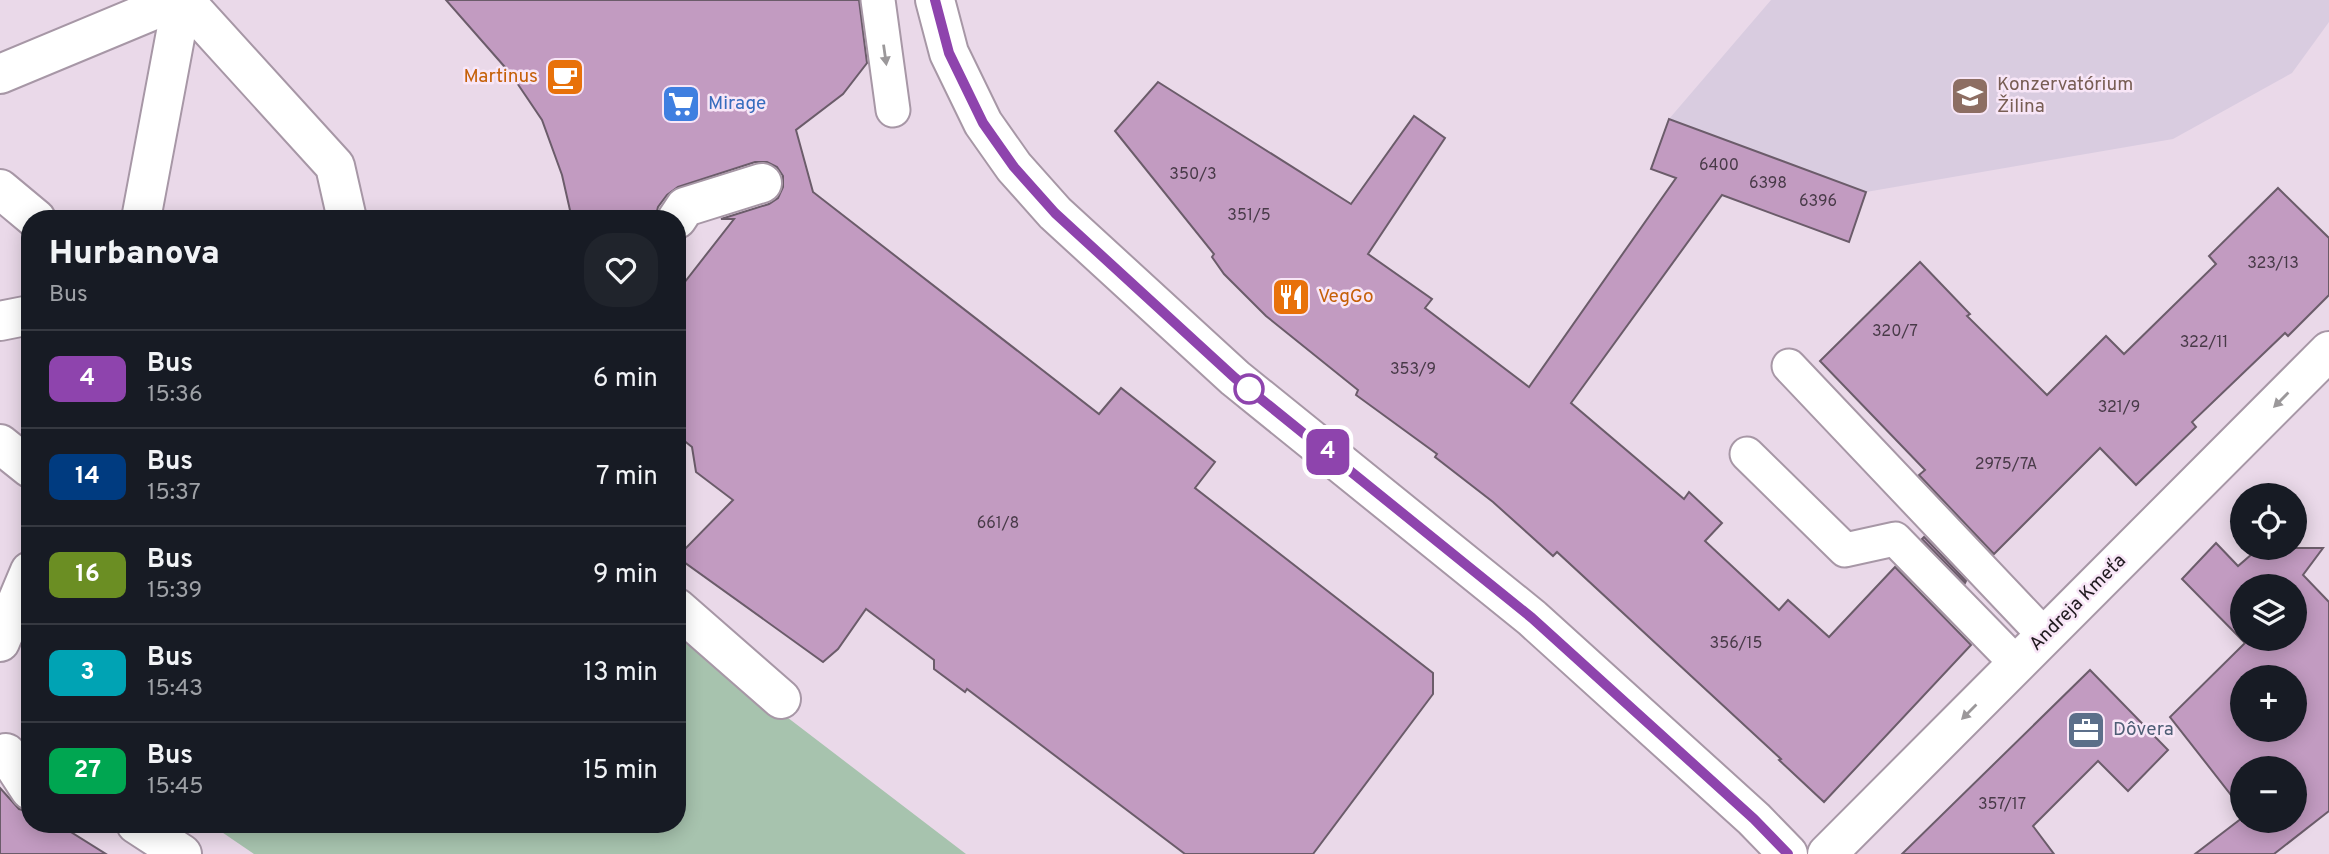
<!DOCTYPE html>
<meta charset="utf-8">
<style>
body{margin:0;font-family:Overpass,sans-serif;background:#20242c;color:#f1f3f6;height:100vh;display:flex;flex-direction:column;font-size:26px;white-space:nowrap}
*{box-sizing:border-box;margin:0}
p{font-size:23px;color:#9ea1a6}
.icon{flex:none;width:38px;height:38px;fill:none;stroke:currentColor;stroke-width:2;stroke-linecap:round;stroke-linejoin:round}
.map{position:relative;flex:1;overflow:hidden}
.panel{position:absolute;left:21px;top:210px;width:665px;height:623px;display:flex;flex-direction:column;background:#171b24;border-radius:28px;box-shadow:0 4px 18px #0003}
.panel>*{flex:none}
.badge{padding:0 14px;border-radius:10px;font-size:24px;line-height:46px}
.tools{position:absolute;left:2230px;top:483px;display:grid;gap:14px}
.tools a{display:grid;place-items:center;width:77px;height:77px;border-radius:50%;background:#171b24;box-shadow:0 4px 18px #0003;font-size:35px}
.map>.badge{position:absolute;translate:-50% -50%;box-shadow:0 0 0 4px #fff}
.round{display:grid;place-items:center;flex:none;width:74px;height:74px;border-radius:28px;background:#20242c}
.overview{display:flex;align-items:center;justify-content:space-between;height:119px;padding:0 28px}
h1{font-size:33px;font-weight:800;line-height:52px}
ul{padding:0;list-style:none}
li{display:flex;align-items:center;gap:21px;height:98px;padding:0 28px;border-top:2px solid #363941}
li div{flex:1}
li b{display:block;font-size:26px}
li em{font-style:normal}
li .badge{min-width:77px;font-weight:700;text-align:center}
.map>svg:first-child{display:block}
.education{fill:#d9cce0}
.green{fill:#a7c3ae}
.building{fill:#c29bc1;stroke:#6b5c6a;stroke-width:2;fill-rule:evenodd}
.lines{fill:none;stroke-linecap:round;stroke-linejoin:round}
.lane-casing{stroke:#a797a6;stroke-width:37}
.street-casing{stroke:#a797a6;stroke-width:42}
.lane{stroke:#fff;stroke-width:33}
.street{stroke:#fff;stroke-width:38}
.oneway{fill:#9b989a}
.line-casing{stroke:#fff;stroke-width:16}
.line{stroke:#8e44ad;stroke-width:10}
.stop-dot{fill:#fff;stroke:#8e44ad;stroke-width:3.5}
.labels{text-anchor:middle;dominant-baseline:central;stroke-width:5;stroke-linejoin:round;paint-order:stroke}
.number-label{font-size:16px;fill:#483a48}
.food-label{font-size:19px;fill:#c56008;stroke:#f8e6f7;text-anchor:end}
.education-label{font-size:19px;fill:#785e54;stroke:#f8e6f7;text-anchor:start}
.shop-label{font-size:19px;fill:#366cbe;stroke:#f8e6f7;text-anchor:start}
.street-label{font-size:19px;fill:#201a1f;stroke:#f8e6f7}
.service-label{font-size:19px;fill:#4e5e75;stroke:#f8e6f7;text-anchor:start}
</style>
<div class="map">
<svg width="2329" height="854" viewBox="0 0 2329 854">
<rect width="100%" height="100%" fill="#ead9e9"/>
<polygon class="education" points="1771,0 2329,0 2329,22 2292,73 2173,139 1866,192 1669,119"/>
<polygon class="green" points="677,633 966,854 254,854 210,824 677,824"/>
<g class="building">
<polygon points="446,0 859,0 867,63 843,94 796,130 813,192 1099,414 1121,388 1215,462 1195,488 1433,673 1433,694 1313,854 1185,854 967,689 965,692 934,669 934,660 866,609 838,649 823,662 677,557 733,500 696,472 692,447 677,435 677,292 734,219 721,219 769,204 778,198 783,187 783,176 777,167 767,162 755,162 678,187 667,195 658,207 655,219 572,219 562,175 542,120 511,74"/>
<polygon points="1158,82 1351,204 1414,116 1445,138 1368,254 1432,299 1425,308 1529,387 1676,178 1651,169 1669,119 1866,192 1849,242 1722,195 1571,403 1684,499 1689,492 1722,523 1705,541 1779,610 1788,600 1829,637 1895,567 1971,645 1824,802 1779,760 1781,759 1557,552 1553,556 1493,502 1435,457 1437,454 1356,395 1358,390 1266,316 1224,274 1212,257 1214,254 1115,131"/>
<polygon points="2278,188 2329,238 2329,295 2288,336 2285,333 2192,422 2196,427 2136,485 2100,448 1994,554 1919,475 1925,470 1820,361 1920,262 1970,314 1967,316 2047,395 2106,336 2124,354 2216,264 2209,256"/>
<polygon points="1924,537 1966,581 1965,583 1922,539"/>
<path d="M2216 543 2238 566 2259 548H2323L2303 575 2329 602V811L2274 854H2195L2242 818V821H2294V768H2242V809L2170 717 2245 643 2182 579ZM2242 586H2294V639H2242ZM2242 677H2294V730H2242Z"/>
<polygon points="2090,670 2168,750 2128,791 2098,761 2033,826 2054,854 1902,854"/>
<polygon points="0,788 19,809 30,812 30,824 58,824 106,854 0,854"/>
</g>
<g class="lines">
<defs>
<g id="lane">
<polyline points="878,0 893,110"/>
<polyline points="1789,366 2045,636"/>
<polyline points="1747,454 1845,550 1895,539 2017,664"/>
</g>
<g id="street">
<polyline points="184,0 335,166 347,219"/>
<polyline points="935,0 949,53 983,123 1014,167 1055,213 1235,378 1532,618 1754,819 1788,854"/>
<polyline points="0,74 178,0"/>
<polyline points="0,189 36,219"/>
<polyline points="141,219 182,0"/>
<polyline points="677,219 685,207 762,183"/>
<polyline points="0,321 30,315"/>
<polyline points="0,444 30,468"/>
<polyline points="677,608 781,699"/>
<polyline points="0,642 30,571"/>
<polyline points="6,753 30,790"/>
<polyline points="136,824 182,854"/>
<polyline points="1827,854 2329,351"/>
</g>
</defs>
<use href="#lane" class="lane-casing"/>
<use href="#street" class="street-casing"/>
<use href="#lane" class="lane"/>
<use href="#street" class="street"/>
</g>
<defs><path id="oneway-solid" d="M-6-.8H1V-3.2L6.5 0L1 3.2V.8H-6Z" transform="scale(1.75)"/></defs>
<g class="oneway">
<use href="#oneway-solid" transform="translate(885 55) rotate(82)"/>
<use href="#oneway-solid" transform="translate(2281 400) rotate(135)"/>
<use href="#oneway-solid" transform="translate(1969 712) rotate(135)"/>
</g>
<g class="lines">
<defs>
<polyline id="line" points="935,0 949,53 983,123 1014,167 1055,213 1235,378 1532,618 1754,819 1788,854"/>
</defs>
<use href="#line" class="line-casing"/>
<use href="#line" class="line"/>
</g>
<defs>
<symbol id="cafe-square" viewBox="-11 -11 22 22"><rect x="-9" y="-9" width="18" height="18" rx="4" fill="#e8710a" stroke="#f8e6f7"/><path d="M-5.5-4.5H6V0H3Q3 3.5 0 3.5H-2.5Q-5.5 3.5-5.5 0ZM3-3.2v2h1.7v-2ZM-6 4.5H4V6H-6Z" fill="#fff"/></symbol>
<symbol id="school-square" viewBox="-11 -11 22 22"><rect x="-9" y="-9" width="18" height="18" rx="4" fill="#8d6e63" stroke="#f8e6f7"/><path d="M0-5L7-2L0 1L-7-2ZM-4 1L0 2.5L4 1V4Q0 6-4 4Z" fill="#fff"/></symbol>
<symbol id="supermarket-square" viewBox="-11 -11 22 22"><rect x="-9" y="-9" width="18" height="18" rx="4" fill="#3f7fe0" stroke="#f8e6f7"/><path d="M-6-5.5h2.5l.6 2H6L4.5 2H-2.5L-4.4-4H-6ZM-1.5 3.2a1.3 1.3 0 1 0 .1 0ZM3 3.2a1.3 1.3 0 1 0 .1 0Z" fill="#fff"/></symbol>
<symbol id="restaurant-square" viewBox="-11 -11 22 22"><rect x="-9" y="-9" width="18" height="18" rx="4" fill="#e8710a" stroke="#f8e6f7"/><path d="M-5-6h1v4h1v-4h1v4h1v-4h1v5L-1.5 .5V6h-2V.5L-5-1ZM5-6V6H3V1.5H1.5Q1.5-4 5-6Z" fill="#fff"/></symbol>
<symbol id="office-square" viewBox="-11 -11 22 22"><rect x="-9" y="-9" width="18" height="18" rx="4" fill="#5c6f8a" stroke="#f8e6f7"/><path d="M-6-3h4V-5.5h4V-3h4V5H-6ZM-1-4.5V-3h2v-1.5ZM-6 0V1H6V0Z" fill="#fff"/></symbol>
</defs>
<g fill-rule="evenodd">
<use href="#cafe-square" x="543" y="55" width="44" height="44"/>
<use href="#school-square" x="1948" y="74" width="44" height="44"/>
<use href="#supermarket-square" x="659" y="82" width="44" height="44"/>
<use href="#restaurant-square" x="1269" y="275" width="44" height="44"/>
<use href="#office-square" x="2064" y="708" width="44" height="44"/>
</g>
<circle class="stop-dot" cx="1249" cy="389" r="14"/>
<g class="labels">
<g class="number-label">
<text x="1719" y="166">6400</text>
<text x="1193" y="175">350/3</text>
<text x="1768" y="184">6398</text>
<text x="1818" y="202">6396</text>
<text x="1249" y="216">351/5</text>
<text x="2273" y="264">323/13</text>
<text x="1895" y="332">320/7</text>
<text x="2204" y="343">322/11</text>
<text x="1413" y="370">353/9</text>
<text x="2119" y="408">321/9</text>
<text x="2006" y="465">2975/7A</text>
<text x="998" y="524">661/8</text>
<text x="1736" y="644">356/15</text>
<text x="2002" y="805">357/17</text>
</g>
<g class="food-label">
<text x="538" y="77">Martinus</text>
<text x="1318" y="297" text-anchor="start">VegGo</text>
</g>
<g class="education-label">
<text x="1997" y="85">Konzervatórium<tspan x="1997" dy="22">Žilina</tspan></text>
</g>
<g class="shop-label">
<text x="708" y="104">Mirage</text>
</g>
<g class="street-label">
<text transform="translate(2078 603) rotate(-45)">Andreja Kmeťa</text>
</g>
<g class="service-label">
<text x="2113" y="730">Dôvera</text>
</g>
</g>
</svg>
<div class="tools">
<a><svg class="icon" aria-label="locate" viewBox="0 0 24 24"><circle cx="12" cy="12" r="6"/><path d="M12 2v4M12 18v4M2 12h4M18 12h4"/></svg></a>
<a><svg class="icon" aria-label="layers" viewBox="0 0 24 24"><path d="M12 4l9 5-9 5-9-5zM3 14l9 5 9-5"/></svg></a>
<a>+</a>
<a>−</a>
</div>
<b class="badge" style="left:1328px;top:452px;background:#8e44ad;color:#fff">4</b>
<section class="panel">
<div class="overview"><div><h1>Hurbanova</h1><p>Bus</p></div><a class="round"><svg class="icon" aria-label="heart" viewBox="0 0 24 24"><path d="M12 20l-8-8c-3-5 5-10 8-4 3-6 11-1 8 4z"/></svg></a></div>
<ul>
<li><span class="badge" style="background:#8e44ad;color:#fff">4</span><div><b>Bus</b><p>15:36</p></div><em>6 min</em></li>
<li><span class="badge" style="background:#003b80;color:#fff">14</span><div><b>Bus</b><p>15:37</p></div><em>7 min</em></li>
<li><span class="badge" style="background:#6b8e23;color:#fff">16</span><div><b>Bus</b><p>15:39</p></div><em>9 min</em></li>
<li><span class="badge" style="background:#00a3b4;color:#fff">3</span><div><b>Bus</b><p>15:43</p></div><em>13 min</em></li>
<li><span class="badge" style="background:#00a651;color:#fff">27</span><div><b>Bus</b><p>15:45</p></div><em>15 min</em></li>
</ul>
</section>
</div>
